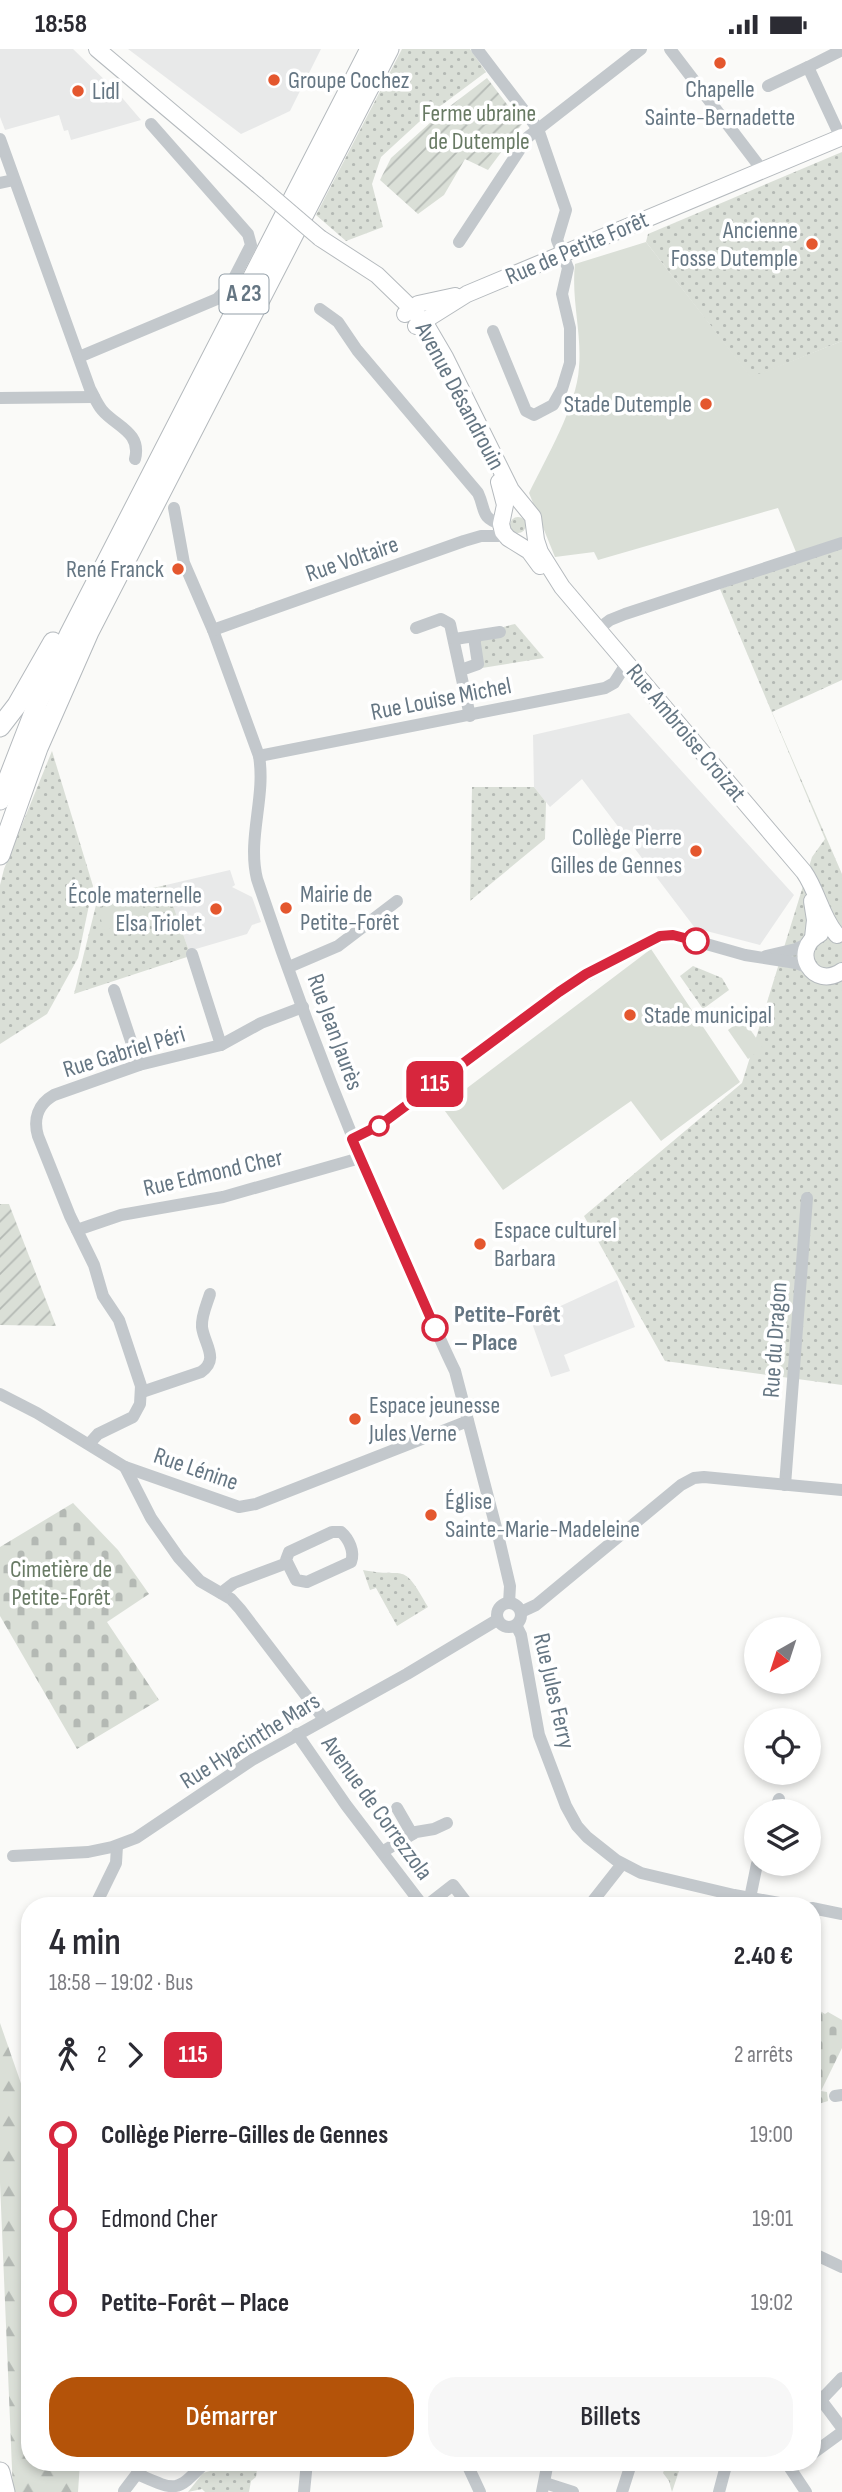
<!DOCTYPE html>
<html lang="fr">
<meta charset="utf-8">
<style>
body{margin:0;font-family:"Sofia Sans Condensed",sans-serif;background:#f7f7f7;color:#2b2b33;height:100vh;display:flex;flex-direction:column;font-size:26px;white-space:nowrap}
*{box-sizing:border-box;margin:0}
p{font-size:23px;color:#7c7c81}
.icon{flex:none;width:38px;height:38px;fill:none;stroke:currentColor;stroke-width:2;stroke-linecap:round;stroke-linejoin:round}
.map{position:relative;flex:1;overflow:hidden}
.side{position:absolute;left:21px;top:1848px;width:800px;height:574px;display:flex;flex-direction:column;background:#fff;border-radius:28px;box-shadow:0 4px 10px #0003}
.side>*{flex:none}
.badge{padding:0 14px;border-radius:10px;font-size:24px;line-height:46px}
.needle{width:46px;rotate:219deg}
.controls{position:absolute;left:744px;top:1568px;display:grid;gap:14px}
.controls a{display:grid;place-items:center;width:77px;height:77px;border-radius:50%;background:#fff;box-shadow:0 4px 10px #0003;font-size:35px}
.map>.badge{position:absolute;translate:-50% -50%;box-shadow:0 0 0 4px #fff}
.legs{display:flex;align-items:center;gap:10px;height:77px;padding:0 28px;font-size:23px}
.legs p{margin-inline-start:auto}
.summary{display:flex;align-items:center;justify-content:space-between;height:119px;padding:0 28px}
h1{font-size:38px;font-weight:600;line-height:52px}
.cta{display:flex;gap:14px;margin-top:auto;padding:14px 28px}
.cta a{flex:1;height:80px;border-radius:28px;background:#b45309;color:#fff;font-size:28px;font-weight:600;line-height:80px;text-align:center}
.cta a+a{background:#f7f7f7;color:#2b2b33}
ul{padding:0 28px;list-style:none}
li{display:flex;align-items:center;gap:24px;height:84px;font-size:26px}
li i{display:grid;place-items:center;width:10px;height:100%;margin:0 9px;background:currentColor}
li i::after{content:'';width:18px;height:18px;margin:-9px;border:5px solid;border-radius:50%;background:#fff}
li p{margin-inline-start:auto}
li:first-child i{background:linear-gradient(#0000 50%,currentColor 0)}
li:last-child i{background:linear-gradient(currentColor 50%,#0000 0)}
.status{display:flex;justify-content:space-between;align-items:center;height:49px;padding:0 35px;background:#fff;direction:ltr}
.status svg{height:19px;fill:currentColor}
.map>svg:first-child{display:block}
.built{fill:#e8e9e9}
.grass{fill:url(#grass-dots)}
.forest{fill:url(#forest-firs)}
.cemetery{fill:url(#cemetery-stones)}
.garden{fill:url(#garden-furrows)}
.pitch{fill:#dadfd7}
.lines{fill:none;stroke-linecap:round;stroke-linejoin:round}
.major-casing{stroke:#b5babe;stroke-width:18}
.highway-casing{stroke:#b4b9bd;stroke-width:21}
.minor{stroke:#c3c8cc;stroke-width:12}
.major{stroke:#fff;stroke-width:16}
.highway{stroke:#fff;stroke-width:19}
.major-bridge-casing{stroke:#b5babe;stroke-width:18;stroke-linecap:butt}
.major-bridge{stroke:#fff;stroke-width:16}
.line-1-casing{stroke:#fff;stroke-width:16}
.line-1{stroke:#d7263d;stroke-width:10}
.poi-dot{fill:#e4572e;stroke:#fff;stroke-width:2.5}
.stop-1-dot{fill:#fff;stroke:#d7263d;stroke-width:3.5}
.labels{text-anchor:middle;dominant-baseline:central;stroke-width:7;stroke-linejoin:round;paint-order:stroke}
.shield{fill:#fff;stroke:#939fa8;stroke-width:2}
.shield-label{font-size:23px;font-weight:bold;fill:#657683}
.poi-label{font-size:24px;fill:#657683;stroke:#fff;text-anchor:start}
.park-label{font-size:24px;fill:#687a64;stroke:#fff}
.street-label{font-size:24px;fill:#657683;stroke:#fff}
.stop-label{font-size:24px;font-weight:bold;fill:#657683;stroke:#fff;text-anchor:start}
</style>
<div class="status"><b>18:58</b><svg viewBox="0 0 49 12"><path d="M0 12V9h3v3zM5 12V6h3v6zM10 12V3h3v9zM15 12V0h3v12zM26 1h20v11H26zM47 4h2v5h-2z"/></svg></div>
<div class="map">
<svg width="842" height="2443" viewBox="0 0 842 2443">
<defs>
<pattern id="grass-dots" width="8" height="8" patternUnits="userSpaceOnUse" patternTransform="scale(1.75)"><rect width="8" height="8" fill="#dadfd7"/><path d="M2 2h.1M6 6h.1" fill="none" stroke="#b4b9b4" stroke-width="1.8" stroke-linecap="round"/></pattern>
<pattern id="forest-firs" width="22" height="20" patternUnits="userSpaceOnUse" patternTransform="scale(1.75)"><rect width="22" height="20" fill="#dadfd7"/><path d="M5 1l3.5 6h-7zM16 11l3.5 6h-7z" fill="#b4b9b4"/></pattern>
<pattern id="cemetery-stones" width="16" height="16" patternUnits="userSpaceOnUse" patternTransform="scale(1.75)"><rect width="16" height="16" fill="#dadfd7"/><path d="M2 7V4a2 2 0 0 1 4 0v3zM10 15v-3a2 2 0 0 1 4 0v3z" fill="#b4b9b4"/></pattern>
<pattern id="garden-furrows" width="10" height="10" patternUnits="userSpaceOnUse" patternTransform="scale(1.75)"><rect width="10" height="10" fill="#dadfd7"/><path d="M-1 1l2-2M0 10L10 0M9 11l2-2" fill="none" stroke="#b4b9b4"/></pattern>
</defs>
<rect width="100%" height="100%" fill="#fafaf8"/>
<g class="built">
<polygon points="0,0 73,0 118,44 141,71 71,91 68,81 64,82 59,66 5,81 0,68"/>
<polygon points="128,0 321,0 290,62 241,85"/>
<polygon points="629,664 794,846 760,896 695,879 582,730 550,758 534,738 533,686"/>
<polygon points="230,821 235,836 232,838 252,848 261,873 252,876 247,885 189,902 166,836"/>
<polygon points="617,1231 635,1278 564,1306 570,1322 551,1328 533,1277 541,1266"/>
</g>
<g class="grass">
<polygon points="402,0 470,0 486,23 419,73 381,108 372,135 383,178 346,192 316,166"/>
<polygon points="842,103 842,292 751,329 646,193 648,185"/>
<circle cx="518" cy="476" r="8"/>
<polygon points="842,496 842,631 772,663 842,825 842,1336 665,1312 584,1167 742,1034 812,808 825,790 720,540"/>
<path d="M515 575 544 609 482 619 478 595C486 583 501 578 515 575Z"/>
<polygon points="52,702 93,837 78,909 47,965 0,995 0,836 4,820"/>
<polygon points="472,738 534,738 546,753 545,790 470,852"/>
<polygon points="166,836 189,902 187,908 74,945 97,852"/>
<polygon points="693,917 722,929 729,941 703,960 680,927"/>
<path d="M363 1521C407 1530 401 1510 428 1558L397 1577 376 1539 370 1541Z"/>
<polygon points="217,2413 258,2413 256,2428 251,2432 249,2443 205,2443 202,2440 188,2443 203,2424 210,2422"/>
<polygon points="667,2413 682,2413 672,2443 669,2432 663,2424"/>
</g>
<polygon class="forest" points="0,1974 24,2043 30,2179 30,2413 80,2413 78,2443 13,2443 0,2134"/>
<g class="cemetery">
<polygon points="73,1454 118,1501 149,1545 107,1573 159,1651 77,1700 0,1567 0,1498"/>
<polygon points="812,1957 825,1965 828,1963 842,1971 842,1999 821,2042 827,2043 828,2052 812,2057"/>
</g>
<g class="garden">
<polygon points="487,29 522,75 488,121 465,110 444,146 418,165 380,131 391,109 441,64"/>
<polygon points="0,1155 9,1155 56,1277 0,1276"/>
</g>
<g class="pitch">
<path d="M646 193 751 328 842 292V496L798 508 778 459 598 511 594 503 555 508 529 444C546 409 577 357 579 318 582 284 571 250 575 215Z"/>
<polygon points="142,851 146,874 103,881 99,859"/>
<polygon points="651,900 740,1033 661,1092 631,1052 503,1141 442,1058"/>
<polygon points="743,970 763,999 748,1010 728,981"/>
</g>
<g class="lines">
<defs>
<g id="major">
<polyline points="97,0 257,135"/>
<path d="M320 189 377 226 411 259 428 279 445 308 511 441 533 468 536 491 540 503 562 538 804 823C818 843 821 868 837 886"/>
<polyline points="405,265 418,255 455,247"/>
<polyline points="416,277 467,245 842,88"/>
<polyline points="499,433 505,456 501,475 503,483 508,489 529,502 540,517"/>
<polyline points="812,852 815,871 813,889"/>
<path d="M820 885C789 901 813 942 842 922"/>
</g>
<g id="highway">
<polyline points="0,678 17,656 53,593"/>
<polyline points="0,751 38,653 70,584 370,0"/>
<polyline points="0,806 38,699 89,583 389,0"/>
<polyline points="0,2423 5,2443"/>
</g>
</defs>
<use href="#major" class="major-casing"/>
<use href="#highway" class="highway-casing"/>
<g class="minor">
<polyline points="477,0 538,80 566,161 557,191 568,219 562,245 570,279 570,314 562,340 553,356 534,366 526,362 493,282"/>
<polyline points="670,0 763,122"/>
<polyline points="768,37 808,18"/>
<polyline points="841,89 808,18 842,1"/>
<path d="M0 90 90 340C94 347 97 355 102 361 115 377 142 383 135 410"/>
<polyline points="0,134 14,131"/>
<polyline points="459,193 528,88 641,0"/>
<path d="M320 260 338 273 357 301 478 444C486 461 480 469 501 475"/>
<polyline points="79,308 217,250 230,237 251,196 248,185 151,75"/>
<polyline points="0,349 94,348"/>
<path d="M174 459 184 514 213 581 259 707C266 748 247 789 257 830 303 968 356 1103 416 1235 429 1264 441 1294 455 1322L499 1490 510 1537 509 1554"/>
<polyline points="416,579 441,570 450,575 470,667"/>
<polyline points="598,580 610,571 625,565 842,494"/>
<polyline points="213,581 464,492 481,487 506,487"/>
<polyline points="455,590 500,583"/>
<polyline points="461,621 478,615 474,588"/>
<polyline points="259,707 605,639 614,634 623,620"/>
<polyline points="192,905 221,996"/>
<polyline points="766,907 796,900 809,894"/>
<polyline points="289,918 338,897 397,852"/>
<polyline points="114,941 139,1016"/>
<polyline points="352,1090 380,1076 566,938 660,887 678,887 745,906 796,914 810,919"/>
<polyline points="77,1181 121,1166 223,1148 360,1109"/>
<path d="M142 1343 201 1323C220 1310 204 1295 202 1278 201 1267 207 1255 210 1245"/>
<polyline points="0,1345 37,1364 125,1418 239,1458 256,1455 468,1372"/>
<path d="M89 1395 98 1385 133 1368 140 1355 141 1337 119 1271 103 1247 94 1216 70 1167 38 1087C33 1070 38 1055 54 1046L139 1016 221 996 261 974 303 958"/>
<polyline points="125,1418 151,1469 179,1509 200,1532 231,1550 240,1560 324,1670"/>
<polyline points="785,1436 807,1149"/>
<path d="M332 1483H341C349 1490 355 1503 351 1513L307 1533 296 1531 286 1511 289 1503Z"/>
<polyline points="221,1544 234,1534 287,1514"/>
<circle cx="509" cy="1566" r="12"/>
<polyline points="521,1563 536,1556 681,1436 694,1429 704,1428 842,1441"/>
<polyline points="516,1576 521,1586 539,1686 566,1757 577,1777 587,1788 616,1811 641,1824 734,1846 796,1857"/>
<polyline points="297,1685 346,1756 423,1857"/>
<polyline points="397,1759 412,1785"/>
<polyline points="775,1762 779,1750"/>
<polyline points="382,1803 416,1783 434,1780 447,1774"/>
<polyline points="13,1807 88,1803 112,1798 136,1789 252,1711 407,1625 497,1571"/>
<polyline points="750,1849 757,1815"/>
<polyline points="95,1857 116,1814 117,1797"/>
<polyline points="426,1857 453,1836 469,1857"/>
<polyline points="589,1857 622,1815"/>
<polyline points="812,1859 842,1865"/>
<polyline points="835,2047 842,2046"/>
<polyline points="812,2204 842,2218"/>
<polyline points="812,2339 842,2379"/>
<polyline points="821,2351 842,2329"/>
<polyline points="812,2405 842,2383"/>
<polyline points="466,2413 480,2443"/>
<polyline points="786,2413 806,2443"/>
<path d="M137 2425C178 2443 176 2443 206 2413"/>
<polyline points="545,2434 573,2443"/>
<polyline points="124,2442 146,2413"/>
<polyline points="304,2443 307,2413"/>
<polyline points="542,2443 548,2413"/>
<polyline points="622,2443 630,2418"/>
<polyline points="719,2443 727,2413"/>
</g>
<use href="#major" class="major"/>
<use href="#highway" class="highway"/>
<defs>
<polyline id="major-bridge" points="257,135 320,189"/>
</defs>
<use href="#major-bridge" class="major-bridge-casing"/>
<use href="#major-bridge" class="major-bridge"/>
</g>
<g class="lines">
<defs>
<polyline id="line-1" points="435,1279 352,1090 380,1076 559,943 586,925 660,887 673,886 696,892"/>
</defs>
<use href="#line-1" class="line-1-casing"/>
<use href="#line-1" class="line-1"/>
</g>
<g class="poi-dot">
<circle cx="720" cy="14" r="7"/>
<circle cx="274" cy="31" r="7"/>
<circle cx="78" cy="42" r="7"/>
<circle cx="812" cy="195" r="7"/>
<circle cx="706" cy="355" r="7"/>
<circle cx="178" cy="520" r="7"/>
<circle cx="696" cy="802" r="7"/>
<circle cx="286" cy="859" r="7"/>
<circle cx="216" cy="860" r="7"/>
<circle cx="630" cy="966" r="7"/>
<circle cx="480" cy="1195" r="7"/>
<circle cx="355" cy="1370" r="7"/>
<circle cx="431" cy="1466" r="7"/>
</g>
<g class="stop-1-dot">
<circle cx="696" cy="892" r="12"/>
<circle cx="379" cy="1077" r="9"/>
<circle cx="435" cy="1279" r="12"/>
</g>
<g class="labels">
<rect class="shield" x="219.5" y="225.5" width="49" height="39" rx="5"/>
<g class="shield-label">
<text x="244" y="245">A 23</text>
</g>
<g class="poi-label">
<text x="288" y="31">Groupe Cochez</text>
<text x="720" y="40" text-anchor="middle">Chapelle<tspan x="720" dy="28">Sainte-Bernadette</tspan></text>
<text x="92" y="42">Lidl</text>
<text x="798" y="181" text-anchor="end">Ancienne<tspan x="798" dy="28">Fosse Dutemple</tspan></text>
<text x="692" y="355" text-anchor="end">Stade Dutemple</text>
<text x="164" y="520" text-anchor="end">René Franck</text>
<text x="682" y="788" text-anchor="end">Collège Pierre<tspan x="682" dy="28">Gilles de Gennes</tspan></text>
<text x="300" y="845">Mairie de<tspan x="300" dy="28">Petite-Forêt</tspan></text>
<text x="202" y="846" text-anchor="end">École maternelle<tspan x="202" dy="28">Elsa Triolet</tspan></text>
<text x="644" y="966">Stade municipal</text>
<text x="494" y="1181">Espace culturel<tspan x="494" dy="28">Barbara</tspan></text>
<text x="369" y="1356">Espace jeunesse<tspan x="369" dy="28">Jules Verne</tspan></text>
<text x="445" y="1452">Église<tspan x="445" dy="28">Sainte-Marie-Madeleine</tspan></text>
</g>
<g class="park-label">
<text x="479" y="64">Ferme ubraine<tspan x="479" dy="28">de Dutemple</tspan></text>
<text x="61" y="1520">Cimetière de<tspan x="61" dy="28">Petite-Forêt</tspan></text>
</g>
<g class="street-label">
<text transform="translate(577 199) rotate(-23)">Rue de Petite Forêt</text>
<text transform="translate(460 347) rotate(62)">Avenue Désandrouin</text>
<text transform="translate(352 510) rotate(-19)">Rue Voltaire</text>
<text transform="translate(441 650) rotate(-11)">Rue Louise Michel</text>
<text transform="translate(686 684) rotate(50)">Rue Ambroise Croizat</text>
<text transform="translate(335 983) rotate(70)">Rue Jean Jaurès</text>
<text transform="translate(124 1003) rotate(-17)">Rue Gabriel Péri</text>
<text transform="translate(213 1124) rotate(-13)">Rue Edmond Cher</text>
<text transform="translate(775 1291) rotate(-86)">Rue du Dragon</text>
<text transform="translate(196 1420) rotate(19)">Rue Lénine</text>
<text transform="translate(554 1642) rotate(77)">Rue Jules Ferry</text>
<text transform="translate(250 1692) rotate(-32)">Rue Hyacinthe Mars</text>
<text transform="translate(377 1759) rotate(54)">Avenue de Correzzola</text>
</g>
<g class="stop-label">
<text x="454" y="1265">Petite-Forêt<tspan x="454" dy="28">– Place</tspan></text>
</g>
</g>
</svg>
<div class="controls">
<a><svg class="needle" viewBox="-14 -14 28 28"><path d="M0-13l5 13h-10z" fill="#e53935"/><path d="M0 13l5-13h-10z" fill="#7c7c81"/></svg></a>
<a><svg class="icon" aria-label="locate" viewBox="0 0 24 24"><circle cx="12" cy="12" r="6"/><path d="M12 2v4M12 18v4M2 12h4M18 12h4"/></svg></a>
<a><svg class="icon" aria-label="layers" viewBox="0 0 24 24"><path d="M12 4l9 5-9 5-9-5zM3 14l9 5 9-5"/></svg></a>
</div>
<b class="badge" style="left:435px;top:1035px;background:#d7263d;color:#fff">115</b>
<section class="side">
<div class="summary"><div><h1>4 min</h1><p>18:58 – 19:02 · Bus</p></div><b>2.40 €</b></div>
<div class="legs"><svg class="icon" aria-label="walk" viewBox="0 0 24 24"><circle cx="13" cy="4" r="2"/><path d="M13 8l-2 6 4 7M11 14l-3 7M7 12l3-4h3l4 4"/></svg>2<svg class="icon" aria-label="forward" viewBox="0 0 24 24"><path d="M9 5l7 7-7 7"/></svg><b class="badge" style="background:#d7263d;color:#fff">115</b><p>2 arrêts</p></div>
<ul>
<li><i style="color:#d7263d"></i><b>Collège Pierre-Gilles de Gennes</b><p>19:00</p></li>
<li><i style="color:#d7263d"></i><span>Edmond Cher</span><p>19:01</p></li>
<li><i style="color:#d7263d"></i><b>Petite-Forêt – Place</b><p>19:02</p></li>
</ul>
<div class="cta"><a>Démarrer</a><a>Billets</a></div>
</section>
</div>
